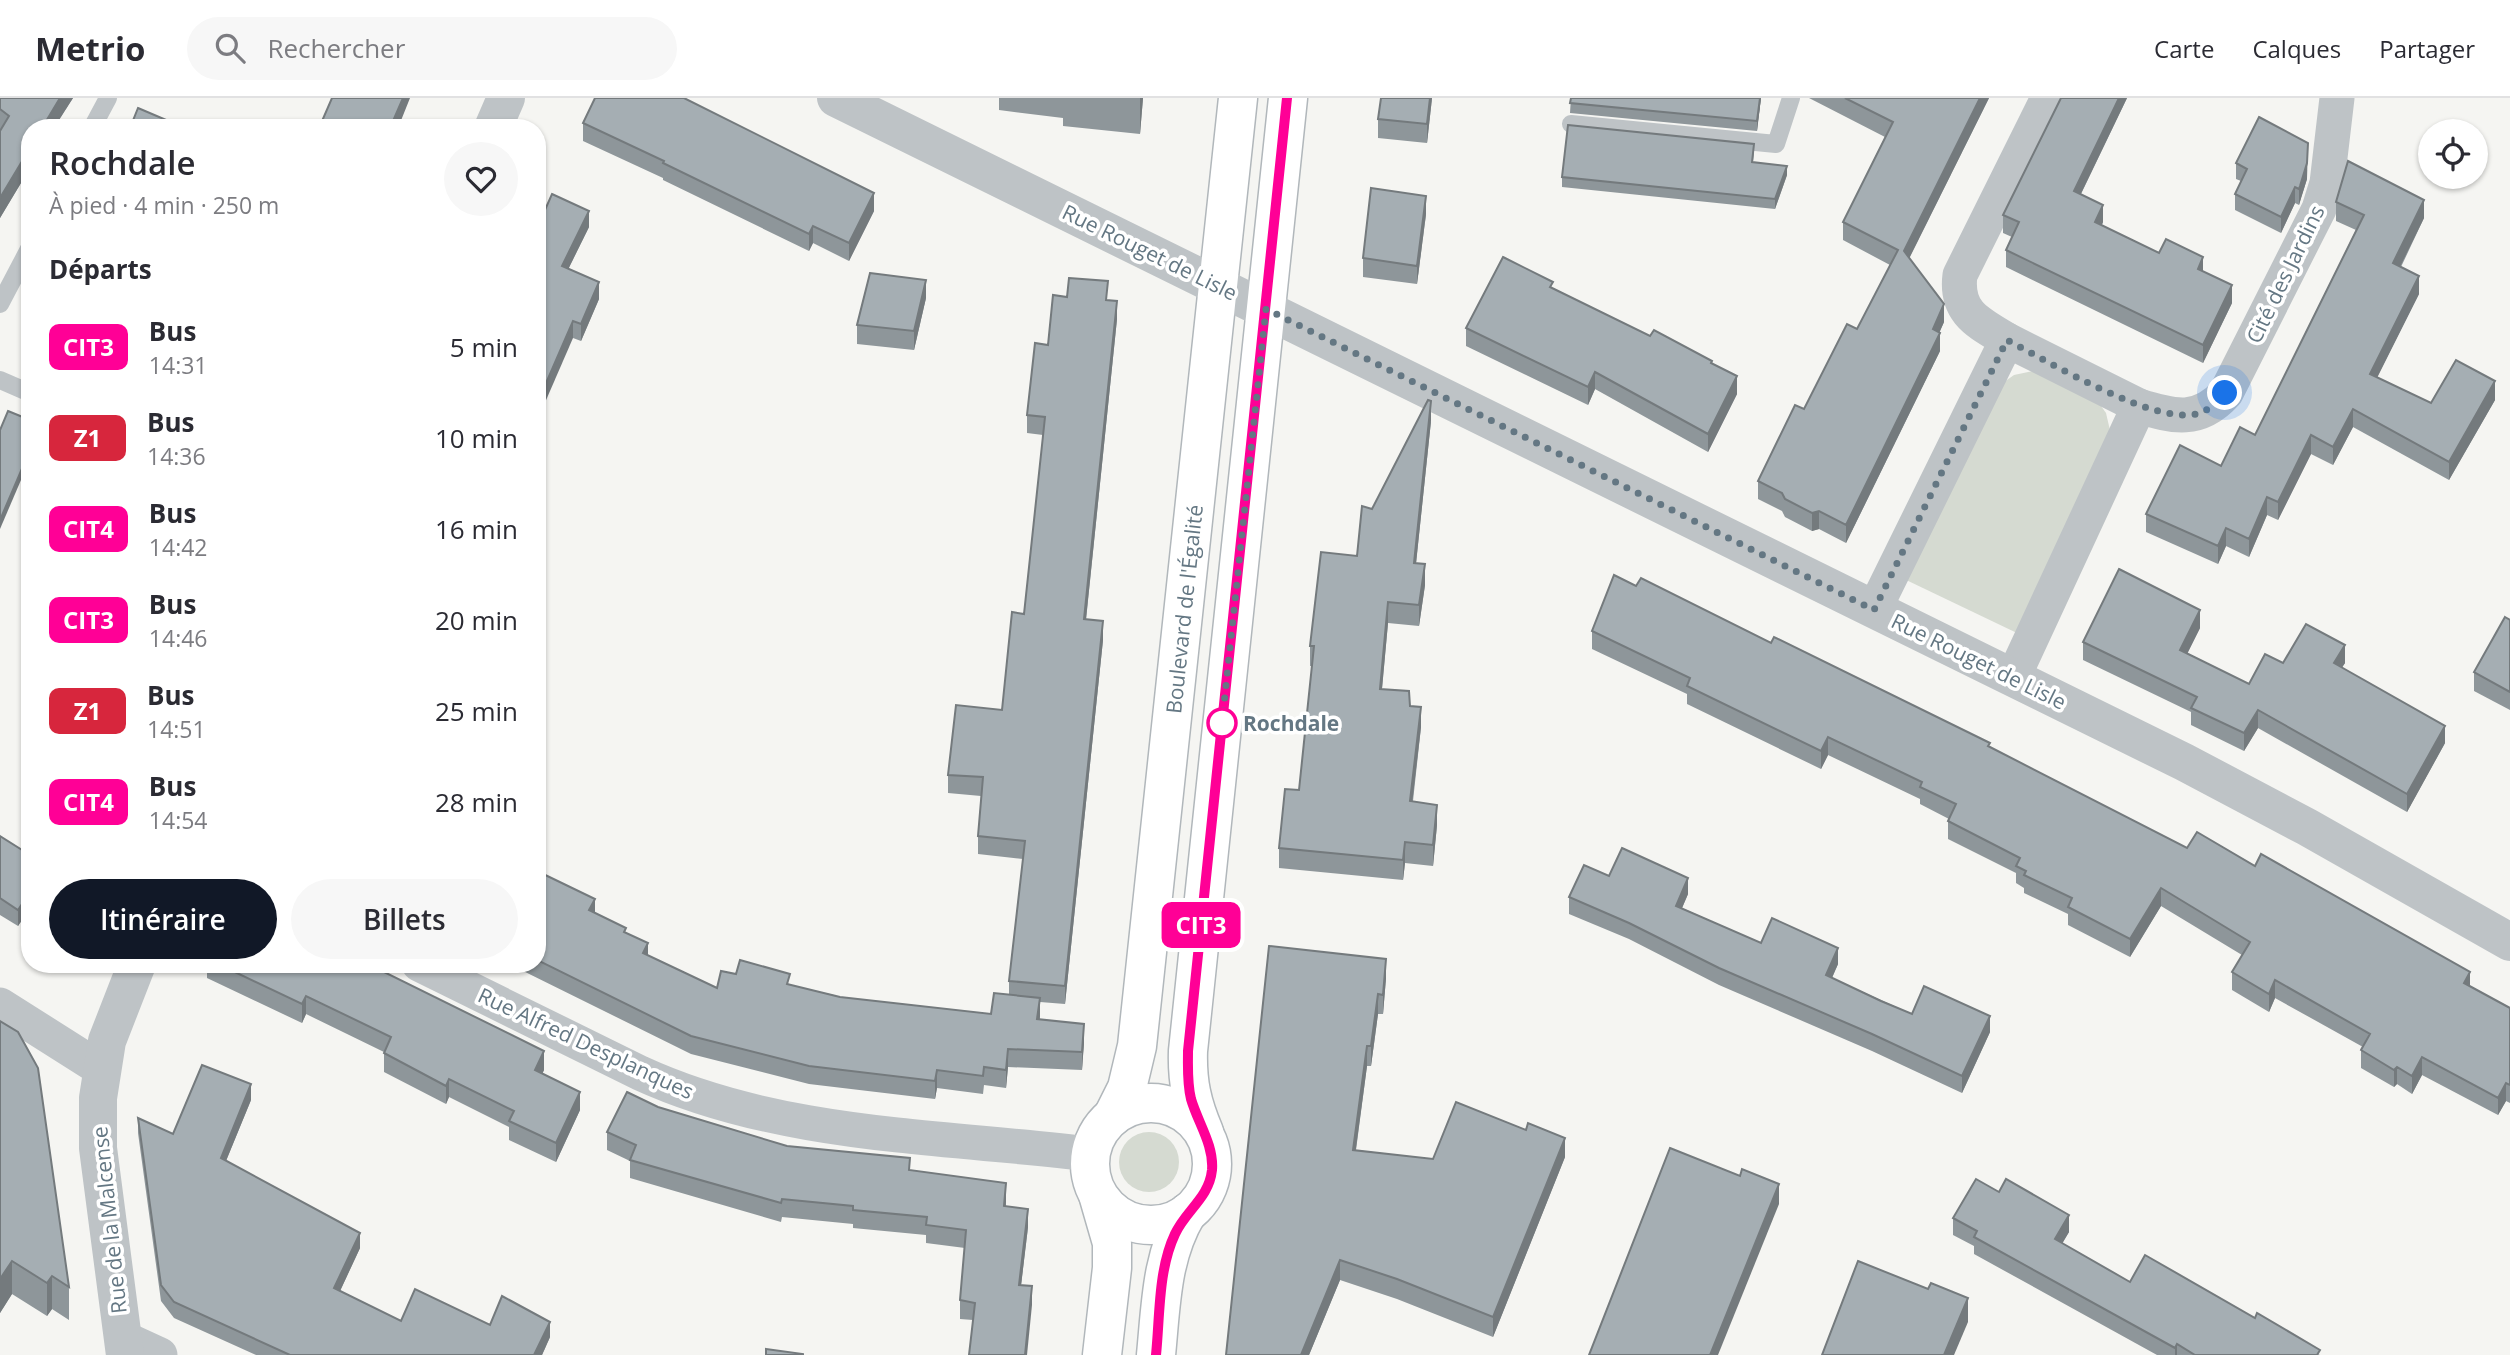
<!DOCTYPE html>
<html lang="fr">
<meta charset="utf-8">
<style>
body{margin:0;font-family:"Open Sans",sans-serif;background:#f7f7f7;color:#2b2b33;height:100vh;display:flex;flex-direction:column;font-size:26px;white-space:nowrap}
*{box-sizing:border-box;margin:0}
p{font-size:23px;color:#7c7c81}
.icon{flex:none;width:38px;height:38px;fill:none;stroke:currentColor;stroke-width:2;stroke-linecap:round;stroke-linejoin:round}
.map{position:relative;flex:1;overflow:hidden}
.side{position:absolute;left:21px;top:21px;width:525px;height:854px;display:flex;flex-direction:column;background:#fff;border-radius:28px;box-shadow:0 2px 5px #0004}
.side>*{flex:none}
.badge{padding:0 14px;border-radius:10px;font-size:24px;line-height:46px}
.fabs{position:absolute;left:2418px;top:21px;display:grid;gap:14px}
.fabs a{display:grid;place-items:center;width:70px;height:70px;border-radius:50%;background:#fff;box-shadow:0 2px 5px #0004;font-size:35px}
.you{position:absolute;width:35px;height:35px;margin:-18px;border:5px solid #fff;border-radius:50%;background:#1a73e8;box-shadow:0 0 0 10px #1a73e833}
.map>.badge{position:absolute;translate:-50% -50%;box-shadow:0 0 0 4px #fff}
h2{padding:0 28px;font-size:26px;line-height:63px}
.round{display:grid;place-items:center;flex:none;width:74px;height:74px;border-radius:37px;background:#f7f7f7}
.summary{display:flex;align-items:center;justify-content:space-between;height:119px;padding:0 28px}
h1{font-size:33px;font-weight:600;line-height:52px}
.action{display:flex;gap:14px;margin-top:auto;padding:14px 28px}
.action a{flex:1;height:80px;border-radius:42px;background:#111827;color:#fff;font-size:28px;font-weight:600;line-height:80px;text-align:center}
.action a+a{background:#f7f7f7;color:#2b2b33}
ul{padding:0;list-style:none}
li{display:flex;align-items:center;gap:21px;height:91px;padding:0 28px}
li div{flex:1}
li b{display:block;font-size:26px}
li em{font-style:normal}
li .badge{min-width:77px;font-weight:700;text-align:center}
header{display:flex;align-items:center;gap:42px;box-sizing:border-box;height:98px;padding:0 35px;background:#fff;border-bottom:2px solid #e1e1e2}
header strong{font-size:33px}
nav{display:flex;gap:38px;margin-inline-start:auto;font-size:24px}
.search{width:490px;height:63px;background:#f7f7f7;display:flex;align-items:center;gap:18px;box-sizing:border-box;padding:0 24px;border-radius:38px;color:#7c7c81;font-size:26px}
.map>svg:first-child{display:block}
.green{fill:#d5dad1}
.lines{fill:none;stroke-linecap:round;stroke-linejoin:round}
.secondary-casing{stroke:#b1b7bb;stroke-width:41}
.service{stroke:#bec3c6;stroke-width:18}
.minor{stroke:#bec3c6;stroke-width:35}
.tertiary{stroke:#bec3c6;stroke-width:38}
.secondary{stroke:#fff;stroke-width:38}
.wall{fill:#8e969a}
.shaded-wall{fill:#747a7d}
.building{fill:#a5aeb3;stroke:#747a7d;stroke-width:2}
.line-casing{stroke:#fff;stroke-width:16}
.line{stroke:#ff0096;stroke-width:10}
.walk{stroke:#647783;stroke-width:7;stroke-dasharray:0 12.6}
.stop-dot{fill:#fff;stroke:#ff0096;stroke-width:3.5}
.labels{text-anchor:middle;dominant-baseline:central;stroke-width:7;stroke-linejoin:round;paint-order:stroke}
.street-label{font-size:21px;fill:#647783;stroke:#fff}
.stop-label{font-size:21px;font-weight:bold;fill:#647783;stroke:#fff;text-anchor:start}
</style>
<header>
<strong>Metrio</strong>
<div class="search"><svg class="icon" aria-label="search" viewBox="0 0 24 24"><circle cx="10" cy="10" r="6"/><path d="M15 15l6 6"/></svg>Rechercher</div>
<nav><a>Carte</a><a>Calques</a><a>Partager</a></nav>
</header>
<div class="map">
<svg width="2510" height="1257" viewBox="0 0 2510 1257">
<rect width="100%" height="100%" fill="#f5f5f2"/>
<g class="green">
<polygon points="2038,272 2094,298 2106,315 2112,341 2019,536 1902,480 1997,289 2014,277"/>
<circle cx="1149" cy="1064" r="30"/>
</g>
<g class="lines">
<defs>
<g id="secondary">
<circle cx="1151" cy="1066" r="61"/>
<polyline points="1113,1018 1127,990 1137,948 1238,0"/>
<path d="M1204 1034C1192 1006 1187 984 1188 953L1288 0"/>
<polyline points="1099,1100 1112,1145 1112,1170 1102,1257"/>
<path d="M1156 1257C1161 1207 1161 1159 1187 1115"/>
</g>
</defs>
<use href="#secondary" class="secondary-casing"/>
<g class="service">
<polyline points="1571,26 1776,46 1791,0"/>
<polyline points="92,30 108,0"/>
<polyline points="0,206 30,149"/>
<polyline points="0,282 30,295"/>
</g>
<g class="minor">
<polyline points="2007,242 2139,308"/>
<path d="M1874 512 2007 242C1979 225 1955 215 1960 177L2048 0"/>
<path d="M2013 580 2139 308C2174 319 2199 325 2226 295L2319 111 2327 85 2337 0"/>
<path d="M419 866 640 975C779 1039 941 1038 1090 1056"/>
<polyline points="0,907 101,971"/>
<polyline points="123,1240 160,1257"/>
</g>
<g class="tertiary">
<polyline points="836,0 2184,664 2307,729 2510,844"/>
<polyline points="493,30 506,0"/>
<polyline points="125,1257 98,1050 98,1000 107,943 137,866"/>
</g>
<use href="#secondary" class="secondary"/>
</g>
<g class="wall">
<polygon points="0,0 73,0 58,23 0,120"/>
<polygon points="999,0 1143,0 1140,36 1063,28 1063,20 999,12"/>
<polygon points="1381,0 1432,0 1427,45 1378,40 1378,21"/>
<polygon points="1571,0 1761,0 1757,33 1570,15"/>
<polygon points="1809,0 1989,0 1909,160 1944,224 1939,235 1940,253 1846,445 1819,431 1812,433 1785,419 1782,413 1758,401 1758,383 1857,231 1890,167 1843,142 1843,124 1885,39"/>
<polygon points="2061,0 2127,0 2081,96 2103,124 2102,127 2159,155 2203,173 2232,205 2203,265 2006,169 2006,152 2012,139 2003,135 2003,117"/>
<polygon points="583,25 874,113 849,163 813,145 809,153 663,82 663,80 583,43"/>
<polygon points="1754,55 1753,64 1787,77 1775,111 1562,89 1562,79"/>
<polygon points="2236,65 2307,81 2300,103 2299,107 2295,105 2281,135 2235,112 2235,96 2241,83 2236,81"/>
<polygon points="2336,104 2424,120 2401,169 2419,196 2377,279 2431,305 2495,302 2449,382 2353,329 2333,367 2311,356 2278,422 2267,417 2249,459 2226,448 2218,466 2146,434 2146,416 2221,368 2255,337 2356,132 2336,123"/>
<polygon points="1426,116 1417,186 1363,179 1363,160"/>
<polygon points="589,129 568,171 599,201 581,243 573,240 537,130"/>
<polygon points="1553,190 1650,238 1712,266 1737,296 1708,354 1595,291 1588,307 1466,248 1466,230"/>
<polygon points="1067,199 1108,203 1117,221 1086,522 1103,542 1065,906 1040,904 1040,921 1084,944 1082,972 1008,969 1006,990 984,987 983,996 937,990 935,1001 809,986 691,956 509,866 537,866 537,773 595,815 626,835 648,857 717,890 790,887 840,899 991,916 1009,896 1009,883 1023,761 978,756 978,738 981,698 948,695 948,677 1002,612 1024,516 1043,337 1027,335 1027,317 1048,247"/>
<polygon points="926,200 914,252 857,246 857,227"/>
<polygon points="1431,323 1416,465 1425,487 1419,528 1388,525 1382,591 1410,608 1421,629 1413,703 1437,727 1433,768 1405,765 1403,782 1279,770 1279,750 1299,692 1312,568 1310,568 1310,548 1357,458 1372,411"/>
<polygon points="1636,488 1771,545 1990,649 2187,750 2255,768 2510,910 2510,1005 2506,1003 2498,1017 2422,977 2412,996 2397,986 2394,989 2361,970 2361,952 2363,949 2275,900 2269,914 2232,892 2232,874 2242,857 2161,808 2130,859 2068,827 2068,816 2024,795 2024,790 2016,785 2016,775 1948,741 1948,723 1949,721 1920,706 1920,701 1828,657 1821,671 1687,606 1687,596 1592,551 1592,533"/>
<polygon points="2510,522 2510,612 2474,593 2474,574"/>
<polygon points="2200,530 2187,556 2249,586 2283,565 2345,565 2342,569 2445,645 2407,714 2258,630 2244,653 2191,627 2191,614 2083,562 2083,544"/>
<polygon points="30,619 30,643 28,642 28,623"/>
<polygon points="0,738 30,757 30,810 18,828 0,817"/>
<polygon points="1609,778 1688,796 1682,810 1761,845 1838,866 1832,880 1912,916 1990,934 1962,995 1872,953 1719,887 1629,841 1569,816 1569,799"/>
<polygon points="1269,848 1386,880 1383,916 1378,916 1371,968 1367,968 1356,1052 1433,1061 1565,1059 1493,1239 1397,1201 1340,1182 1309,1257 1226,1257"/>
<polygon points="207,866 368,866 544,972 542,976 580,1012 556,1064 509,1042 509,1029 449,999 446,1006 384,974 384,954 306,916 302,925 207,880"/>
<polygon points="0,923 69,1189 69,1222 52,1211 47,1218 12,1196 0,1215"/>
<polygon points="251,1002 226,1063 360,1150 340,1193 401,1223 490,1227 550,1239 542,1257 256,1257 174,1220 161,1203 138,1035 138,1020 173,1036"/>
<polygon points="658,1009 787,1048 910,1072 1006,1103 1006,1108 1028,1129 1021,1187 1032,1207 973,1222 960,1221 960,1202 965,1150 926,1145 926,1137 853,1130 853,1126 782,1119 781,1124 630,1080 630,1063 607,1052 607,1034"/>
<polygon points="1953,1120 2069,1134 2062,1145 2130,1184 2320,1257 2157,1257 1974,1156 1974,1148 1953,1137"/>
</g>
<g class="shaded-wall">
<polygon points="60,0 73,0 54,30 42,30"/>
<polygon points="403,0 410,0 398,30 390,30"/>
<polygon points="1140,0 1143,0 1140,36"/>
<polygon points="1430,0 1432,0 1427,45 1427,26"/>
<polygon points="1760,0 1761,0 1757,33 1757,23"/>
<polygon points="1980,0 1989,0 1904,171 1904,153"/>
<polygon points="2119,0 2127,0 2074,110 2074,93"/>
<polygon points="2308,45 2307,81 2299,107 2299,91"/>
<polygon points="30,50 30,70 0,120 0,100"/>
<polygon points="1787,68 1787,77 1775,111 1775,101"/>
<polygon points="2295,89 2295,105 2281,135 2281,119"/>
<polygon points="874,95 874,113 849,163 849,145"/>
<polygon points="1426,98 1426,116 1417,186 1417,168"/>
<polygon points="2424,102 2424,120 2393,183 2393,165"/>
<polygon points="2103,107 2103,124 2095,141 2095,124"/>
<polygon points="589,113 589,129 562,184 562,168"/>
<polygon points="813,128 813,145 809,153 809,136"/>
<polygon points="2203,159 2203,177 2198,171"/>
<polygon points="2419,178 2419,196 2370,294 2370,276"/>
<polygon points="926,182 926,200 914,252 914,233"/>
<polygon points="599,184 599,201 581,243 581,226"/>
<polygon points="2232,187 2232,205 2203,265 2203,247"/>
<polygon points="1117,203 1117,221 1084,540 1084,521"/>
<polygon points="1944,206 1944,224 1933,249 1933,231"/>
<polygon points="573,223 573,240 537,323 537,306"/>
<polygon points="1940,235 1940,253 1846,445 1846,427"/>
<polygon points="1595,274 1595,291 1588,307 1588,289"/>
<polygon points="1737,278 1737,296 1708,354 1708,336"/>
<polygon points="2495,283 2495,302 2449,382 2449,364"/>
<polygon points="1431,303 1431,323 1414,485 1414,465"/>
<polygon points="2353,311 2353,329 2333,367 2333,349"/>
<polygon points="2311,337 2311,356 2278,422 2278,404"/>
<polygon points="30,352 30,361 0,431 0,422"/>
<polygon points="2267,399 2267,417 2249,459 2249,441"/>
<polygon points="1819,413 1819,431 1812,433 1812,415"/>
<polygon points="2226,430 2226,448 2218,466 2218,448"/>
<polygon points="1425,466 1425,487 1419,528 1419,507"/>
<polygon points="1388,504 1388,525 1380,612 1380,591"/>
<polygon points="2200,512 2200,530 2180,570 2180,552"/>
<polygon points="1103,523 1103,542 1065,906 1065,888"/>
<polygon points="2345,547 2345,565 2334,582 2334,565"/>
<polygon points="1421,609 1421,629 1410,723 1410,703"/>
<polygon points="2258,612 2258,630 2244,653 2244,635"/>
<polygon points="2445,628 2445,645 2407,714 2407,696"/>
<polygon points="1828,639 1828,657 1821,671 1821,653"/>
<polygon points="1437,707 1437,727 1433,768 1433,747"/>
<polygon points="1405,744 1405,765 1403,782 1403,762"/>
<polygon points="1688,780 1688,796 1676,824 1676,808"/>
<polygon points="2161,790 2161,808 2130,859 2130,841"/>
<polygon points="30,794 30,810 18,828 18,812"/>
<polygon points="595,801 595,819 589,812"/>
<polygon points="648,845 648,863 643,855"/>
<polygon points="1838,850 1838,866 1826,893 1826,877"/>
<polygon points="1386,861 1386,880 1383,916 1383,897"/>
<polygon points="2470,874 2470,891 2464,885"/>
<polygon points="2275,882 2275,900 2269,914 2269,896"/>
<polygon points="1378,896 1378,916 1371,968 1371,948"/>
<polygon points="306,898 306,916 302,925 302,906"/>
<polygon points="1040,900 1040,918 1037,939 1037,921"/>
<polygon points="1990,918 1990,934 1962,995 1962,978"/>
<polygon points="1084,926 1084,944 1082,972 1082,954"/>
<polygon points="1367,948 1367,968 1353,1072 1353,1052"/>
<polygon points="1008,951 1008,969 1006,990 1006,972"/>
<polygon points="544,953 544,972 535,991 535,972"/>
<polygon points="2422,959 2422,977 2412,996 2412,978"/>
<polygon points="2397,969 2397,986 2394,989 2394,972"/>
<polygon points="937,972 937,990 935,1001 935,983"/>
<polygon points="449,981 449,999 446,1006 446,988"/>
<polygon points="2506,985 2506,1003 2498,1017 2498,1000"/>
<polygon points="251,986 251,1002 221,1075 221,1060"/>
<polygon points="580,994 580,1012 556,1064 556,1045"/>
<polygon points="1565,1040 1565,1059 1493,1239 1493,1219"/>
<polygon points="1006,1085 1006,1103 1004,1126 1004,1108"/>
<polygon points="1779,1086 1779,1106 1718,1257 1710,1257"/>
<polygon points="1028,1111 1028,1129 1019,1205 1019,1187"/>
<polygon points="2069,1117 2069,1134 2055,1158 2055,1141"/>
<polygon points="360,1135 360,1150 334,1206 334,1190"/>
<polygon points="1340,1162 1340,1182 1309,1257 1301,1257"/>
<polygon points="12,1163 12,1196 0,1215 0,1181"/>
<polygon points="52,1178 52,1211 47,1218 47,1185"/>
<polygon points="1032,1188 1032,1207 1027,1257 1025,1257"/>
<polygon points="1968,1200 1968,1224 1954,1257 1944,1257"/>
<polygon points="550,1224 550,1239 542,1257 534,1257"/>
<polygon points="2177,1246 2177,1257 2175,1257 2175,1250"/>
</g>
<g class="building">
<polygon points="0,0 60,0 42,30 30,30 30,50 0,100 0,33 9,18 0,11"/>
<polygon points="332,0 403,0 390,30 319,30"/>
<polygon points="595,0 684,0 874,95 849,145 813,128 809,136 663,65 664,63 583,25"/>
<polygon points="1381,0 1430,0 1427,26 1378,21"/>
<polygon points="1571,0 1760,0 1757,23 1570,5"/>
<polygon points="1845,0 1980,0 1904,153 1944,206 1933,231 1940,235 1846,427 1819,413 1812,415 1785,401 1782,395 1758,383 1795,307 1804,311 1847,226 1857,231 1898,152 1843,124 1893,24"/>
<polygon points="2061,0 2119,0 2074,93 2103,107 2095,124 2159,155 2166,141 2203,159 2198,171 2232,187 2203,247 2006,152 2019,124 2003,117"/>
<polygon points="138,10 171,24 168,30 130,30"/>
<polygon points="2259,19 2308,45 2307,65 2300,88 2299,91 2295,89 2281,119 2235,96 2247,71 2236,65"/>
<polygon points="1568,27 1754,46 1752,64 1787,68 1775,101 1562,79"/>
<polygon points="2348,63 2424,102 2393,165 2419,178 2370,276 2431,305 2456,262 2495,283 2449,364 2353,311 2333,349 2311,337 2278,404 2267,399 2249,441 2226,430 2218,448 2146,416 2180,347 2221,368 2240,329 2255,337 2364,117 2336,104"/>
<polygon points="1371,90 1426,98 1417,168 1363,160"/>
<polygon points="552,96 589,113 562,168 599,184 581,226 573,223 537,306 537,130"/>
<polygon points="1503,159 1553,184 1550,189 1650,238 1654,232 1712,263 1711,265 1737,278 1708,336 1595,274 1588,289 1466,230"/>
<polygon points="870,175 926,182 914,233 857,227"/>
<polygon points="1069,180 1108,183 1106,202 1117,203 1084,521 1103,523 1065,888 1009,883 1025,743 978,738 983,679 948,677 956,607 1002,612 1012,514 1024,516 1045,319 1027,317 1035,245 1048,247 1053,197 1067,199"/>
<polygon points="1428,302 1431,303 1414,465 1425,466 1419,507 1388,504 1380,591 1409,593 1410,608 1421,609 1410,703 1437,707 1433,747 1405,744 1403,762 1279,750 1285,691 1299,692 1314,548 1310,548 1321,454 1357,458 1362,408 1372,411"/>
<polygon points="8,313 30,322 30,352 0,422 0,332"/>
<polygon points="2119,471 2200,512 2180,552 2249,586 2265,556 2283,565 2306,526 2345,547 2334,565 2445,628 2407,696 2258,612 2244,635 2191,610 2197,599 2083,544"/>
<polygon points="1614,477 1636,488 1641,480 1771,545 1774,539 1990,645 1988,648 2187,750 2197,734 2255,768 2261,756 2470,874 2464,885 2510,910 2510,987 2506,985 2498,1000 2422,959 2412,978 2397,969 2394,972 2361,952 2370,936 2275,882 2269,896 2232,874 2250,844 2161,790 2130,841 2068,809 2072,800 2024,777 2026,773 2016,768 2020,760 1948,723 1956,706 1920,689 1922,684 1828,639 1821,653 1687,588 1690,580 1592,533"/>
<polygon points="2505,519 2510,522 2510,594 2474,574"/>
<polygon points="0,738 30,757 30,794 18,812 0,800"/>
<polygon points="1622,750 1688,780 1676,808 1761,845 1772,820 1838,850 1826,877 1881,903 1912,916 1924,888 1990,918 1962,978 1872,936 1719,870 1629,825 1569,799 1584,767 1609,778"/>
<polygon points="537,773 595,801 589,812 626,830 624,834 648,845 643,855 717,890 721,873 736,876 740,862 790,876 787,886 840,899 991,916 994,895 1040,900 1037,921 1084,926 1082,954 1008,951 1006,972 984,969 983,978 937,972 935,983 809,968 691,938 537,862"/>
<polygon points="1269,848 1386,861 1383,897 1378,896 1371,948 1367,948 1353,1052 1433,1061 1456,1004 1526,1032 1528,1025 1565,1040 1493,1219 1397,1181 1340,1162 1301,1257 1226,1257"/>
<polygon points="218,866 368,866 544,953 535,972 580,994 556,1045 509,1023 514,1013 449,981 446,988 384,955 391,939 306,898 302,906"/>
<polygon points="0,923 18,934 38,970 69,1189 52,1178 47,1185 12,1163 0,1181"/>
<polygon points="202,967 251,986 221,1060 360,1135 334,1190 401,1223 415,1191 490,1227 502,1198 550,1224 534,1257 290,1257 174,1204 161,1187 138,1020 173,1036"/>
<polygon points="627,994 658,1009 787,1048 910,1060 909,1072 1006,1085 1004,1108 1028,1111 1019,1187 1032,1188 1025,1257 969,1257 975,1205 960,1202 966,1132 926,1127 927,1119 853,1112 853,1108 782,1101 781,1105 630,1062 636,1047 607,1034"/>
<polygon points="1670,1050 1740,1078 1742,1071 1779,1086 1710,1257 1589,1257"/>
<polygon points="1976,1081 1999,1094 2006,1081 2069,1117 2055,1141 2130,1184 2145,1157 2255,1220 2257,1215 2320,1252 2317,1257 2195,1257 2177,1246 2175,1250 1974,1139 1977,1133 1953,1120"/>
<polygon points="1858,1163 1928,1191 1931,1185 1968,1200 1944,1257 1822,1257"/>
<polygon points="766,1251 803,1256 803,1257 766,1257"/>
</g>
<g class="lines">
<defs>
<path id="line" d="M1156 1257C1160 1218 1158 1172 1175 1136 1186 1112 1209 1100 1212 1072 1214 1047 1198 1025 1191 1001 1187 985 1188 969 1188 953L1287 0"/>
</defs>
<use href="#line" class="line-casing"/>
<use href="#line" class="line"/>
<path class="walk" d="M1222 625 1266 211 1874 512 2007 242C2048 263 2158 330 2200 315 2211 311 2218 303 2225 295"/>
</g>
<circle class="stop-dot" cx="1222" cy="625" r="14"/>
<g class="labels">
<g class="street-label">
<text transform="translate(1150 154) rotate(26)">Rue Rouget de Lisle</text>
<text transform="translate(2285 176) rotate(-64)">Cité des Jardins</text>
<text transform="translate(1184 511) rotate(-84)">Boulevard de l'Égalité</text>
<text transform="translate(1979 563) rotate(26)">Rue Rouget de Lisle</text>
<text transform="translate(586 945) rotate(25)">Rue Alfred Desplanques</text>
<text transform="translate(109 1122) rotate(-96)">Rue de la Malcense</text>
</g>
<g class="stop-label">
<text x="1243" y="625">Rochdale</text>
</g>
</g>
</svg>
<div class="fabs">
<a><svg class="icon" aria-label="locate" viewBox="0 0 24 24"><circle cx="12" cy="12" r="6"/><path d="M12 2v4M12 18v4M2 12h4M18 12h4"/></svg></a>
</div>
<div class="you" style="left:2225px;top:295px"></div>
<b class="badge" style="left:1201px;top:827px;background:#ff0096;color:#fff">CIT3</b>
<section class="side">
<div class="summary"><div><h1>Rochdale</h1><p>À pied · 4 min · 250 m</p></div><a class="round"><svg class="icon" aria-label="heart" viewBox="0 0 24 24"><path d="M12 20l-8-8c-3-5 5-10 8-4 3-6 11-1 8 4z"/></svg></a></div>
<h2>Départs</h2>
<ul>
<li><span class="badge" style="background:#ff0096;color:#fff">CIT3</span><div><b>Bus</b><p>14:31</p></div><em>5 min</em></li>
<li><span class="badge" style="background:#d7263d;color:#fff">Z1</span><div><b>Bus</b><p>14:36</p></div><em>10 min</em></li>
<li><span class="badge" style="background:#ff0096;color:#fff">CIT4</span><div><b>Bus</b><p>14:42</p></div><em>16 min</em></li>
<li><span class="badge" style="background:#ff0096;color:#fff">CIT3</span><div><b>Bus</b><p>14:46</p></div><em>20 min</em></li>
<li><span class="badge" style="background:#d7263d;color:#fff">Z1</span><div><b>Bus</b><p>14:51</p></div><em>25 min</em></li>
<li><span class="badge" style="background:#ff0096;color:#fff">CIT4</span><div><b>Bus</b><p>14:54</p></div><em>28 min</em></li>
</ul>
<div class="action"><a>Itinéraire</a><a>Billets</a></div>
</section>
</div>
